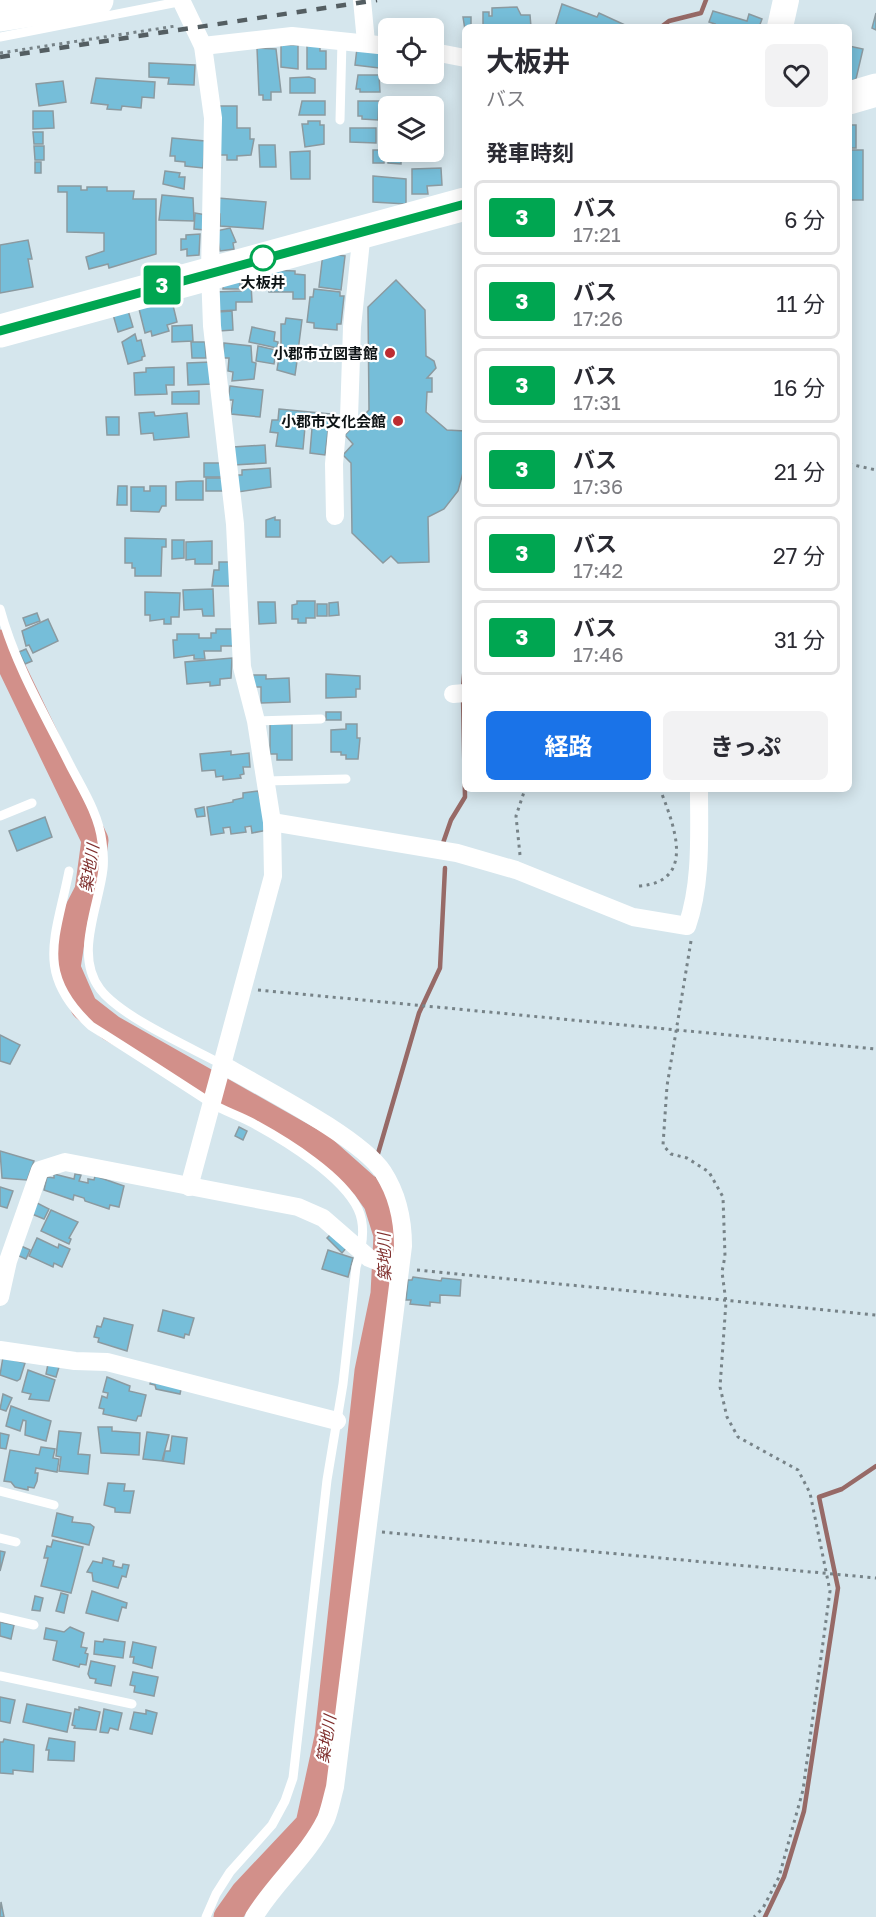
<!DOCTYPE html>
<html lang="ja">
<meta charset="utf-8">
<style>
body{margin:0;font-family:"Golos Text","Noto Sans JP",sans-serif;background:#f2f2f3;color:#2b2b33;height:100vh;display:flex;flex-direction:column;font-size:22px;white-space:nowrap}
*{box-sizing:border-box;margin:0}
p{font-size:20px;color:#7c7c81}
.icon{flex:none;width:33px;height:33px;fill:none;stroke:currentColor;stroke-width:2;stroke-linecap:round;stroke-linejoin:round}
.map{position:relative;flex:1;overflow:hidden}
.side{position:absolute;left:462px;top:24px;width:390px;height:768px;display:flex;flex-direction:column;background:#fff;border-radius:9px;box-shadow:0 3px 15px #0003}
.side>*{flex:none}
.badge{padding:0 12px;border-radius:4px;font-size:21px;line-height:39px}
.buttons{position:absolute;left:378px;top:18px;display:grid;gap:12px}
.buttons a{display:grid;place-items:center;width:66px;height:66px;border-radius:9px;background:#fff;box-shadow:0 3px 15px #0003;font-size:30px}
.map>.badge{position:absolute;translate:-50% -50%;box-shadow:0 0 0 3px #fff}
h2{padding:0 24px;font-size:22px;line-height:54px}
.round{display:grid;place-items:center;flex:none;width:63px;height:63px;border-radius:9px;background:#f2f2f3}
.summary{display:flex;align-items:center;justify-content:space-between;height:102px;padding:0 24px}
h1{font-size:28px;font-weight:700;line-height:45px}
.button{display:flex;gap:12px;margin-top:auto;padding:12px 24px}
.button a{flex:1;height:69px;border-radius:9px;background:#1a73e8;color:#fff;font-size:24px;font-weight:700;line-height:69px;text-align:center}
.button a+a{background:#f2f2f3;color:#2b2b33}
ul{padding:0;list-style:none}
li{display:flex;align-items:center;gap:18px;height:75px;margin:0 12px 9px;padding:0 12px;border:3px solid #e1e1e2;border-radius:9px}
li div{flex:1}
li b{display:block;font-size:22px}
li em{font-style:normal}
li .badge{min-width:66px;font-weight:700;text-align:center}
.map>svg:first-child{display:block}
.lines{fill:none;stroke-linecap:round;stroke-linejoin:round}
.stream{stroke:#976a67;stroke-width:4.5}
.river{stroke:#d2908a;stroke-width:27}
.building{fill:#76bed9;stroke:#8b9aa0;stroke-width:1.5}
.path{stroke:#778388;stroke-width:3;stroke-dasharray:3 4.5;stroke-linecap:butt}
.lane{stroke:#fff;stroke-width:9}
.street{stroke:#fff;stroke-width:18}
.secondary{stroke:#fff;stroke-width:26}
.highway{stroke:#fff;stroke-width:33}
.rail{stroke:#545e62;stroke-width:4.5;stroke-dasharray:10 10;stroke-linecap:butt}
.line-casing{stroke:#fff;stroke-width:14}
.line{stroke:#00a651;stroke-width:9}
.stop-dot{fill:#fff;stroke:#00a651;stroke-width:3}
.poi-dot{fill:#bd2d32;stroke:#fff;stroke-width:2}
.labels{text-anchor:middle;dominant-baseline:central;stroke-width:4.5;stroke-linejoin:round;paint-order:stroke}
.stop-label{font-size:15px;font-weight:bold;fill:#0d1315;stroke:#fff}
.poi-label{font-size:15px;font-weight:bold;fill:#0d1315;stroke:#fff;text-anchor:end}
.water-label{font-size:16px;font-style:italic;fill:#7f2f2d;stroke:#fff}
</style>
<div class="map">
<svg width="876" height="1917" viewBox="0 0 876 1917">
<rect width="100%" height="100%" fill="#d5e6ed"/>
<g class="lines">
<g class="stream">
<polyline points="661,27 669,21 701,13 706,0"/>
<polyline points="463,688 465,664"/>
<polyline points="443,843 451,820 465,797 463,697"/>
<polyline points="377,1157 419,1013 440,968 445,868"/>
<polyline points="377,1203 377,1175"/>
<polyline points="765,1917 784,1877 804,1811 838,1588 819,1497 842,1489 876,1466"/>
</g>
<polyline class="river" points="0,643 95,840 88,891 75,916 67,968 84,1007 111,1028 321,1147 365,1186 377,1203 387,1235 384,1294 368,1371 328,1737 309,1824 244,1893 227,1917"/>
</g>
<g class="building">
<polygon points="562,4 597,17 599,13 625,25 555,27"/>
<polygon points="517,7 521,15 530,15 531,27 483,27 483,12 489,12 489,16 492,16 492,8"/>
<polygon points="713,11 747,21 749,14 762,19 759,27 713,27 715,24 709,22"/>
<polygon points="876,13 876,30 872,28"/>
<polygon points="463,17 471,17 471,27 465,27 465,30"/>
<polygon points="307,44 320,44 320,51 326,51 326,69 307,69"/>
<polygon points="281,45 298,45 298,69 281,67"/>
<polygon points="849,46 863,49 856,79 849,82"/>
<polygon points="257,48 276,49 281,92 271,92 271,100 263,100 263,95 259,95"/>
<polygon points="357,48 381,52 379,68 355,65"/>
<polygon points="149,63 195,65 194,85 168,84 169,78 149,77"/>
<polygon points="358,75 379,75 380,92 360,92 360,89 356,89"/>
<polygon points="309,77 315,79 315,93 290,93 290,78"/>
<polygon points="96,78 155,82 154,98 142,97 141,108 122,106 121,110 107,109 108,105 91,103"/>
<polygon points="63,81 66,102 39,106 36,84"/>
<polygon points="302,101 325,101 325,115 299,115"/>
<polygon points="358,101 379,101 378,120 362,119 362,116 358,116"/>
<polygon points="218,106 237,106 237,128 250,128 250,139 254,139 251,155 237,156 237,160 227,160 227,155 219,155"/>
<polygon points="33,111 53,111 54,128 33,129"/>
<polygon points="308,121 320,121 320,125 324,125 324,144 305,147 302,124 308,124"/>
<rect x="849" y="125" width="7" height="23"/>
<polygon points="350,128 376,128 376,143 350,142"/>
<polygon points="33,132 43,132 43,144 34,144"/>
<polygon points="172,138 205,141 203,168 185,166 185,162 175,161 175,156 170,156"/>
<polygon points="259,145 275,145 276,167 260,167"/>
<polygon points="34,146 44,146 44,160 35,160"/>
<polygon points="388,148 388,152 401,152 401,164 388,163"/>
<polygon points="373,150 385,150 384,163 373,163"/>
<rect x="849" y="150" width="14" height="50"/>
<polygon points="310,151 310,179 291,179 290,152"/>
<rect x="35" y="162" width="6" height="11"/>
<polygon points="441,168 442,185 427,186 428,194 412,194 412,169"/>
<polygon points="165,171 180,173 179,177 185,177 184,189 163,184"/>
<polygon points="373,176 406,179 406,204 373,202"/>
<polygon points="58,186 81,186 81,190 87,190 87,187 107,187 107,191 134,191 133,199 156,199 156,254 109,268 108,264 89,269 86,257 104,251 104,233 67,232 67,192 58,192"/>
<polygon points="162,195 193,198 194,221 159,220"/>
<polygon points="218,198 266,202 263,229 220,226 220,214 216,214"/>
<polygon points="195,213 207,215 205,230 194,229"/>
<polygon points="230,228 236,242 233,243 234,249 220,251 216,231"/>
<polygon points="200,234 199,255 187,256 187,249 181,250 181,239 186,239 186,235"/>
<polygon points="28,240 32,259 28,259 33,287 0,293 0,245"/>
<polygon points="323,253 345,256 341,290 319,287"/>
<polygon points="269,270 295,271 295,274 305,275 305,299 293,299 293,292 269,292"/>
<polygon points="240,278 240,289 223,289 223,279"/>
<polygon points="396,280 425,310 426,356 434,361 436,368 427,378 432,378 432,392 427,392 426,412 447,430 465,431 464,469 458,491 444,509 428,517 429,562 398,563 391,556 383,563 352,533 351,463 343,455 353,444 345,435 369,410 368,307"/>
<polygon points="242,284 251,284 252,302 236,302 236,310 218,311 215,292 242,291"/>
<polygon points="314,289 340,292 340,296 344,296 341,324 337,324 337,330 314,328 314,323 307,322 310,297 313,297"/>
<polygon points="171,297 177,322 167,325 169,331 152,336 151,331 145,333 139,309"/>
<polygon points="127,307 133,327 118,332 112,311"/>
<polygon points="232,311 233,330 219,331 218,312"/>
<polygon points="286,318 302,320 298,351 281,348 281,324 285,324"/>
<polygon points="192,325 193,341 172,342 172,326"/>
<polygon points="252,327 275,332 274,341 278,342 277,348 249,342"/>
<polygon points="135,334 137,341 141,340 145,356 142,357 142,360 128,364 122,342"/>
<polygon points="191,342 205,342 206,358 192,358"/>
<polygon points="224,343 251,346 252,362 256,363 254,379 232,381 233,372 228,371 229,358 223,358"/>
<polygon points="258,346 276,350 274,364 256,361"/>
<polygon points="280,351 298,354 295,375 277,370"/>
<polygon points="211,362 212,384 188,385 187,363"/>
<polygon points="174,367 174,385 166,385 167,394 135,395 134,373 146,372 146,368"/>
<polygon points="230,386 263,390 260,417 231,414 233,400 228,400"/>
<polygon points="199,391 199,404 172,404 172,392"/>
<polygon points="279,409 330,414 325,455 310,453 312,428 305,427 303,449 276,446 278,433 270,432 272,420 278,420"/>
<polygon points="154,412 155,416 187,413 189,437 154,440 153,433 141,434 139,413"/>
<polygon points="106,417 119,417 119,435 107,435"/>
<polygon points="265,445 266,463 234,465 233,447"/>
<rect x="204" y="463" width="19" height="14"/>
<polygon points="270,468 271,487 238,492 237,475 242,475 242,470"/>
<rect x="206" y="478" width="17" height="13"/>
<polygon points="191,481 203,481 203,500 176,500 176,482"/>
<polygon points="118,486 127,486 127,505 117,505"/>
<polygon points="150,486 166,486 166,506 162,506 159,512 131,511 131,487 144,487 144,491 150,491"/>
<polygon points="275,517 275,520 280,520 280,537 266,537 266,520"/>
<polygon points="125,538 166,539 166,547 162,547 161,576 135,576 135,568 132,568 132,563 125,563"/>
<polygon points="172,540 184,540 184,558 172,559"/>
<polygon points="212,541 212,564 195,564 195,559 186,560 186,542"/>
<polygon points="219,562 232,562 232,586 212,586 214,570 219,570"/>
<polygon points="213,589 214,616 203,616 202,609 184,610 183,590"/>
<polygon points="145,592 180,593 179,617 171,617 171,624 164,624 164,619 150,621 150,615 145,615"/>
<polygon points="297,601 315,601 315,618 306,618 306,623 298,623 298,619 292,619 292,605 297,604"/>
<polygon points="258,602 275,602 276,623 259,624"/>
<polygon points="338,602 339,615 329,616 329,603"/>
<rect x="317" y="604" width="10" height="12"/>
<polygon points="37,613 40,621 26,626 23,618"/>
<polygon points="48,619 58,641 33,653 29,645 26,646 22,631"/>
<polygon points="216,629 232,629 233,646 221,646 221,651 204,651 205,659 194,659 194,655 174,658 173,640 177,640 177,634 199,634 199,638 211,638 211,633 216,633"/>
<polygon points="26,649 32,661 25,664 19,652"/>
<polygon points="232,658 231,678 220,679 220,685 210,686 210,682 187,684 185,662"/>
<polygon points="326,674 360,676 360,689 356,689 356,697 326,698"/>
<polygon points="253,675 266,675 266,679 289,678 290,702 261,703 261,687 253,687"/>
<rect x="326" y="712" width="15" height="8"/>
<polygon points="270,724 292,724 292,760 277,760 277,754 270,754"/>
<polygon points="346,724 357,724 357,738 360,738 358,759 346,759 346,755 341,755 341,752 331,752 331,730 346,729"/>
<polygon points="231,751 231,755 249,753 250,767 243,767 244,774 240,775 241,778 223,780 223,776 216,777 215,770 202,771 200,754"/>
<polygon points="258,791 268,830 252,833 251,826 245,827 246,832 231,834 230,827 223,828 224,833 211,835 207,807 233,802 233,800 243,798 243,793"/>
<polygon points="204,807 205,816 197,817 195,809"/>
<polygon points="45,817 52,837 17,851 9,831"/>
<polygon points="0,1035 20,1045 10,1064 0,1061"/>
<polygon points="239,1127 247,1131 243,1140 235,1136"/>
<polygon points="0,1151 34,1161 27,1180 2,1178"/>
<polygon points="54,1174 74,1179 75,1174 81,1175 79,1181 88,1183 88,1179 94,1180 95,1176 124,1186 119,1207 110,1205 109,1209 85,1201 84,1198 74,1195 73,1200 44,1190 47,1177 54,1178"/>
<polygon points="0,1187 13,1191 7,1208 0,1206"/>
<polygon points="37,1203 49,1209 44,1219 32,1214"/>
<polygon points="51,1210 78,1222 69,1238 71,1239 69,1244 41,1231"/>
<polygon points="332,1233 347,1247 342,1253 327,1238"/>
<polygon points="37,1238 58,1248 59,1244 70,1249 62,1267 54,1263 53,1267 29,1256"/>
<polygon points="21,1246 30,1250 26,1259 17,1255"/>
<polygon points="328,1250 353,1258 348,1277 322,1269"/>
<polygon points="413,1277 441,1281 442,1278 461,1280 460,1296 440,1295 440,1303 430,1302 430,1306 410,1304 411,1300 406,1300 408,1280 412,1280"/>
<polygon points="163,1310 194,1318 189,1335 185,1334 184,1338 158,1331"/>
<polygon points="104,1318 133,1325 127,1351 98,1342 99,1338 94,1337 97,1326 101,1327"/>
<polygon points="3,1357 25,1363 20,1379 17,1381 0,1375"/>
<polygon points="48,1364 59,1367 56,1377 46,1374"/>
<polygon points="28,1370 55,1380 49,1401 29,1399 31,1394 22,1392"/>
<polygon points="107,1377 130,1386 129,1391 146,1395 141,1416 138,1416 136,1421 103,1414 104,1409 99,1408 102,1396 107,1398 108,1393 103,1392"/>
<polygon points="152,1377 183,1380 180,1394 156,1389 155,1385 150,1384"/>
<polygon points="3,1394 12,1398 6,1411 0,1409"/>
<polygon points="11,1406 51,1421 46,1441 25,1435 26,1421 23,1420 20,1431 6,1426"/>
<polygon points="98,1427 112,1427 112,1431 140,1433 139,1455 101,1453"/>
<polygon points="59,1431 81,1433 78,1454 90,1455 88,1474 59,1471 61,1457 56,1456"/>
<polygon points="147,1432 169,1435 162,1461 143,1459"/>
<polygon points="0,1433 9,1435 6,1449 0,1448"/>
<polygon points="172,1436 187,1438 184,1464 163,1461 165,1451 170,1451"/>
<polygon points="41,1447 55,1449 53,1458 59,1459 57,1472 36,1468 35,1473 38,1473 37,1481 34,1488 28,1487 28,1490 15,1487 11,1482 4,1481 10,1450 39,1455"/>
<polygon points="108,1483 125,1484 124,1491 134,1491 130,1513 115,1512 115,1508 104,1505"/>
<polygon points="57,1513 73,1517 72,1522 90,1524 94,1527 89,1545 52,1536"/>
<polygon points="53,1540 83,1547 71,1593 41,1586 48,1558 44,1558 47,1546 51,1547"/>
<polygon points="0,1551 5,1552 0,1571"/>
<polygon points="103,1558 114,1561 113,1566 122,1568 123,1564 129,1565 126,1577 122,1576 118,1588 93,1581 92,1573 87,1572 93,1561 102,1563"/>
<polygon points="92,1591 127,1603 126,1608 122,1607 118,1621 86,1613"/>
<polygon points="61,1593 68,1595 64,1613 56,1611"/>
<polygon points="35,1596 43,1598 40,1611 32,1610"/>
<polygon points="0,1622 14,1625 11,1639 0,1636"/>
<polygon points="70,1627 84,1633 81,1647 87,1648 85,1653 88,1654 86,1665 80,1664 79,1667 53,1660 57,1641 44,1639 46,1628 64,1632"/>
<polygon points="104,1639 125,1642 123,1658 94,1654 95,1641 103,1642"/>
<polygon points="133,1642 156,1647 152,1668 133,1663 134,1657 130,1657"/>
<polygon points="91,1661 115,1666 111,1686 95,1683 96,1679 90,1678 88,1674"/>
<polygon points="133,1672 158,1677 154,1696 134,1692 135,1686 130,1685"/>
<polygon points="0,1697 15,1700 10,1723 0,1721"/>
<polygon points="27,1704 71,1713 67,1732 23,1722"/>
<polygon points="79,1707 100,1712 96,1730 74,1728 75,1726 72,1725 75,1709 79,1710"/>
<polygon points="104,1709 122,1713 118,1730 110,1728 108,1733 100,1732"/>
<polygon points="146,1710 157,1713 152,1734 130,1729 134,1712 146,1714"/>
<polygon points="49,1738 75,1742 74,1761 48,1760 49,1750 46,1750"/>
<polygon points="4,1739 34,1745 33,1772 13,1770 13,1774 0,1773 0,1742 3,1742"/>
<polygon points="1,1902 4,1917 0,1917"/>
</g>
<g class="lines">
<g class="path">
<polyline points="0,53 176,26"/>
<polyline points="849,464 876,470"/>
<polyline points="520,855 516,816 525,789"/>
<path d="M639 886C698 882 673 823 660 789"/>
<polyline points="691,941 667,1086 663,1145 671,1154 687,1158 709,1172 723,1197 725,1256 722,1272 726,1302 720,1387 727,1417 738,1437 798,1470 810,1493 830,1591 803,1790 779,1877 763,1908 754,1917"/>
<polyline points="258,990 876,1049"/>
<polyline points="417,1270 876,1315"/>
<polyline points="382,1532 876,1578"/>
</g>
<g class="lane">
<polyline points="0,37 183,1"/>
<polyline points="340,120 342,41"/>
<path d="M0 609C15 665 45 715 71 767 83 790 99 815 102 842 103 850 104 861 103 869 99 906 74 955 100 989 121 1017 190 1047 223 1065"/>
<polyline points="256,721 321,719"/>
<polyline points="266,781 346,779"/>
<polyline points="0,816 32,803"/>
<path d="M69 871C56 938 34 973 91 1026 131 1051 171 1077 211 1103 225 1112 241 1116 256 1125 287 1142 342 1176 358 1209 366 1226 362 1249 356 1267L343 1384 327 1480 293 1778 285 1801 272 1825 230 1872 216 1894 206 1917"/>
<polyline points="0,1491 54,1505"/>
<polyline points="0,1538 16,1542"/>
<polyline points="0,1617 34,1625"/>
<polyline points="0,1676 132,1704"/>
</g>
<g class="street">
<polyline points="181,0 203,46 213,118 210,272 212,326 235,524 242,667 256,721 272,822 273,876 189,1187"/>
<polyline points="362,0 366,42"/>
<polyline points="203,46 292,36 388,46"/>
<polyline points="434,52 465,58"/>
<polyline points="335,516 334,464 337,430 349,418 352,327 362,231"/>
<polyline points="453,694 465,693"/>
<path d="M272 822 457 853 516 870 633 917 687 926C702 883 699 834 699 789"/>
<path d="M223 1065C262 1088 360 1137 383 1172 398 1195 403 1220 403 1246L335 1787C332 1798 330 1809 326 1819 308 1856 275 1882 254 1917"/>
<polyline points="0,1297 8,1261 40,1170 65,1162 298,1207 323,1218 369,1258 394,1268"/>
<polyline points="0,1350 75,1361 107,1362 337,1421"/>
</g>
<polyline class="secondary" points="780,27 786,0"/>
<g class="highway">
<polyline points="0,15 97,0"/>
<polyline points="849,98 876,90"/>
<polyline points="0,331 465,204"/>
</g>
<polyline class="rail" points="0,57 377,0"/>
</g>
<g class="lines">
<defs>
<polyline id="line" points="0,331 465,204"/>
</defs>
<use href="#line" class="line-casing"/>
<use href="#line" class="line"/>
</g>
<circle class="stop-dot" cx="263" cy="258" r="12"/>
<g class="poi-dot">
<circle cx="390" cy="353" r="6"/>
<circle cx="398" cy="421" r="6"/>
</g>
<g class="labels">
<g class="stop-label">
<text x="263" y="282">大板井</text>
</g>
<g class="poi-label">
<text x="378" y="353">小郡市立図書館</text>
<text x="386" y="421">小郡市文化会館</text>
</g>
<g class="water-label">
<text transform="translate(89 868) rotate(-81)">築地川</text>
<text transform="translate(384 1257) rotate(-91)">築地川</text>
<text transform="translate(326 1739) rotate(-81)">築地川</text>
</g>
</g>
</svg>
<div class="buttons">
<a><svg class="icon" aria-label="locate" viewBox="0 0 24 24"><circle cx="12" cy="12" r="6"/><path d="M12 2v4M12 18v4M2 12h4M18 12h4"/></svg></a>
<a><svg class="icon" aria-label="layers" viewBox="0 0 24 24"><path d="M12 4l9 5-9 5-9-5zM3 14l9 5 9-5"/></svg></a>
</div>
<b class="badge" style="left:162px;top:285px;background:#00a651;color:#fff">3</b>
<section class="side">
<div class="summary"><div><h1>大板井</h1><p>バス</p></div><a class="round"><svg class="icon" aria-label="heart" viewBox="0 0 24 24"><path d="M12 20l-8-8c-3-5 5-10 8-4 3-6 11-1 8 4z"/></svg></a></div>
<h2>発車時刻</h2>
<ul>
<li><span class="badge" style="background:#00a651;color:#fff">3</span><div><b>バス</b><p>17:21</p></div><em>6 分</em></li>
<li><span class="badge" style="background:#00a651;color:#fff">3</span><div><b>バス</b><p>17:26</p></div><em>11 分</em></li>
<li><span class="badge" style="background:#00a651;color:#fff">3</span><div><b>バス</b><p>17:31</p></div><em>16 分</em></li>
<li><span class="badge" style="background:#00a651;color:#fff">3</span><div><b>バス</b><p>17:36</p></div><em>21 分</em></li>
<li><span class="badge" style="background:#00a651;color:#fff">3</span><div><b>バス</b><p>17:42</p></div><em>27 分</em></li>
<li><span class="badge" style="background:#00a651;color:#fff">3</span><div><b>バス</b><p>17:46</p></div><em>31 分</em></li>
</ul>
<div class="button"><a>経路</a><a>きっぷ</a></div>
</section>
</div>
